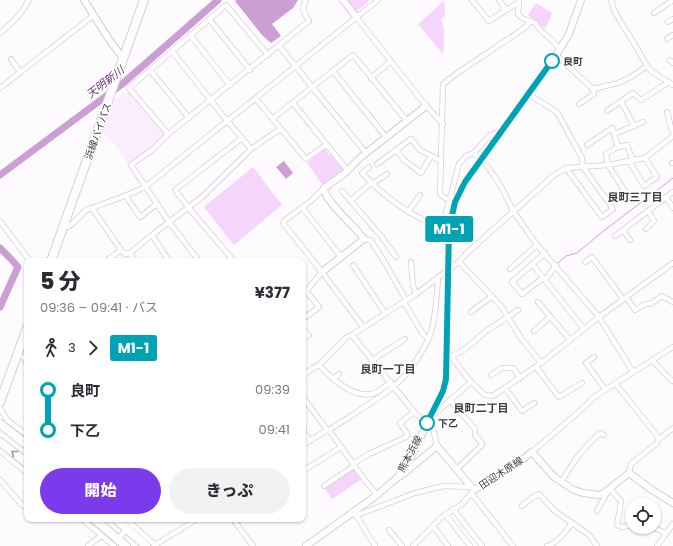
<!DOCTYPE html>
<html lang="ja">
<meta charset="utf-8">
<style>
body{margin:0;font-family:Poppins,"Noto Sans JP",sans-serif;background:#f2f2f3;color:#2b2b33;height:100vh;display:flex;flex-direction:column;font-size:15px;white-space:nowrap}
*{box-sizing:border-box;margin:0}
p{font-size:13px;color:#7c7c81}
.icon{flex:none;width:22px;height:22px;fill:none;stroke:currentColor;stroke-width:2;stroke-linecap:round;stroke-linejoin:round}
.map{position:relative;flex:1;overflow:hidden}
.details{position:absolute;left:24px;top:258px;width:282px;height:264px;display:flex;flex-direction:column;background:#fff;border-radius:8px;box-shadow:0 1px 3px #0004}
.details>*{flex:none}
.badge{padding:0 8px;border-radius:3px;font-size:14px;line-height:26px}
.fabs{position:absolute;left:625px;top:498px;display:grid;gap:8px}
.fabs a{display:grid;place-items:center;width:36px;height:36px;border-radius:50%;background:#fff;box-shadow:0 1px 3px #0004;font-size:20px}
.map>.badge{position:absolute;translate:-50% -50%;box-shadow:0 0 0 2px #fff}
.legs{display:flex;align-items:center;gap:6px;height:44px;padding:0 16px;font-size:13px}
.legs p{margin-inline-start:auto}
.headline{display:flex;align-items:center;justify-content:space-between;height:68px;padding:0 16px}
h1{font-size:22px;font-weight:800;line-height:30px}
.button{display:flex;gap:8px;margin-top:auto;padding:8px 16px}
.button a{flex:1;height:46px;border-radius:24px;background:#7c3aed;color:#fff;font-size:16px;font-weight:800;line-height:46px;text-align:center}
.button a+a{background:#f2f2f3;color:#2b2b33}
ul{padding:0 16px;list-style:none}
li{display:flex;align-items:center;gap:14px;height:40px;font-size:15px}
li i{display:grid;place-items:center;width:6px;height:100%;margin:0 5px;background:currentColor}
li i::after{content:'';width:10px;height:10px;margin:-5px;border:3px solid;border-radius:50%;background:#fff}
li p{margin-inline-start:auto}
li:first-child i{background:linear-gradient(#0000 50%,currentColor 0)}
li:last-child i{background:linear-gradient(currentColor 50%,#0000 0)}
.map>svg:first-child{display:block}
.built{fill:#fbecfe}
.green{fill:#f5d5fb}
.water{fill:#cb9fd3}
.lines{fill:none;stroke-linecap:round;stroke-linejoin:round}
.stream{stroke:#cb9fd3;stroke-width:1}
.river{stroke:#cb9fd3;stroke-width:7}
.street-casing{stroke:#d9ccdc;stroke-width:6}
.secondary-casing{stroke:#d9ccdc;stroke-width:8}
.highway-casing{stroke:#d9ccdc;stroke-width:10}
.street{stroke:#fff;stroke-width:4.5}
.secondary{stroke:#fff;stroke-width:6}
.highway{stroke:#fff;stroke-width:8}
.oneway{stroke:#9f9ca0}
.line-1-casing{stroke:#fff;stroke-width:9}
.line-1{stroke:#00a3b4;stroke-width:6}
.stop-1-dot{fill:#fff;stroke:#00a3b4;stroke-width:2}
.labels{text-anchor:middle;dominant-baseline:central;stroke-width:3.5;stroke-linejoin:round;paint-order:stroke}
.stop-label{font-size:10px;font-weight:bold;fill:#3f3940;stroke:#fff;text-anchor:start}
.street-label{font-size:10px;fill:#3f3940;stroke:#fff}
.water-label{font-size:11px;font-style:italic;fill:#693474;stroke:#fff}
.neighbourhood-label{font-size:11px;font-weight:bold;fill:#3f3940;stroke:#fff}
</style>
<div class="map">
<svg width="673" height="546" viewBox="0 0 673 546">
<rect width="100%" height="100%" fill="#fdfbfe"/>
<polygon class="built" points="128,91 165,135 150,150 128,164 116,146 103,132 115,99"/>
<g class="green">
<polygon points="346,0 370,0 356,12"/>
<path d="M444 1 445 16 441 19C445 29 445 42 443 54L418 24Z"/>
<polygon points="536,3 552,13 545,29 528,15"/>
<polygon points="325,149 329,155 331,154 344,170 325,183 322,184 307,163"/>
<polygon points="253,167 282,205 234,245 204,207"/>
<polygon points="354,467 362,479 332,499 324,487"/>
</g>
<g class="water">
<polygon points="237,0 298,0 293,8 272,24 281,36 271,43 262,35 235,1"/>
<polygon points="284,161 293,173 286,179 276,167"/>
</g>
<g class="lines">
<polyline class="stream" points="558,263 566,256 577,253 601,233 673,178"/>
<g class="river">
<polyline points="0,175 121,85 218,0"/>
<polyline points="0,248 11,259 18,267 0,307"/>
</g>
<defs>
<g id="street">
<polyline points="472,0 489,21 519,2"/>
<polyline points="499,0 504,7 504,12"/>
<polyline points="519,0 518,14 522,18 535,23 541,31 552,40 559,49"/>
<polyline points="611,0 614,10 620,21 635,45 647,66 651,71 673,85"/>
<polyline points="654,13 673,0"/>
<polyline points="357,18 426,106 443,124"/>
<polyline points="209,19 250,70"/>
<polyline points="668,22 673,19"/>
<path d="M0 33C12 23 22 14 29 0"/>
<polyline points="190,35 230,85"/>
<polyline points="667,39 673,35"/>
<polyline points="279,46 366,153"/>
<polyline points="172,51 220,112 251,149"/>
<polyline points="556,55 593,89 618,83 631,77 647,66"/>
<polyline points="11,59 20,72"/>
<polyline points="670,60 673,63"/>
<polyline points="150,70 189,118"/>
<polyline points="333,71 386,137"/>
<polyline points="371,78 391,61"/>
<polyline points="0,88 94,15"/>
<polyline points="528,94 557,112 582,158 583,167 613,209 602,217 566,168"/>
<polyline points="256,99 306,159 326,145"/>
<polyline points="621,101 634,126"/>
<polyline points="293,103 348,171"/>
<polyline points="579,104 594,94 593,89"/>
<polyline points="607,111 633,93 641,100 669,82"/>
<path d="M667 112C670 119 669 126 673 132"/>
<polyline points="272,119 353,55 407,121"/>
<polyline points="168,134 129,88 226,5 268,55"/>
<polyline points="614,134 618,147 606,154 608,165 630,199"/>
<polyline points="587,145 612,128 614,134 643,122"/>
<polyline points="618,147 627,145 633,161"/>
<polyline points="396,150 404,160 421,173 431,156"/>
<polyline points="474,153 487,166 495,177 503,190 513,211 537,245 599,317 633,372"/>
<polyline points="629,161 644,186 657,177 645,158"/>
<polyline points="672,163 673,163"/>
<polyline points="377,164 411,139 420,150 441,161"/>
<path d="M369 167 362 173C385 198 412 217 444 229"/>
<polyline points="372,184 387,174"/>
<polyline points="342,191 381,236 396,257"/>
<polyline points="126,196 140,217 157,204"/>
<polyline points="666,197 673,208"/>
<polyline points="350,201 371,183"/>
<polyline points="455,202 443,197 440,194 443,84 456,74 526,27 530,21"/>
<polyline points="302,207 341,257"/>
<polyline points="92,208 121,250"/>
<polyline points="408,212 420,195"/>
<polyline points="0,221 30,261"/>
<path d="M62 229C76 226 81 211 89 209 108 202 127 196 145 187L378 0"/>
<polyline points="646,229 654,221 648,211"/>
<polyline points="623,230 630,240"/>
<polyline points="152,235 169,261"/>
<polyline points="615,236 673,192"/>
<polyline points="364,239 371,241 384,261 406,300"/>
<path d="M449 240C445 234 443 228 444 220L459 164 466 156 474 153 489 136 502 130"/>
<polyline points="130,253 135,261"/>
<polyline points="106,261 121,250 125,254 130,253 152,235 202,197 251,149 280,129"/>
<path d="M199 261 169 222 131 165 152 150 168 134 309 21C304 12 301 10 306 0"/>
<polyline points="231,261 233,260 188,207 175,190 242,138"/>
<polyline points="411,262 413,286 416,294"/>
<polyline points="459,262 501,306 521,338 541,363"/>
<polyline points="585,262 592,257 623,299"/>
<polyline points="532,264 584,329"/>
<polyline points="353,265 385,313"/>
<polyline points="510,269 537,245"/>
<polyline points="322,272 283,223 284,221 311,201 324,188"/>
<polyline points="543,278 522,294 512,282 545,253"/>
<polyline points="545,280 556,265"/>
<polyline points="303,295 322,272 363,327"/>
<polyline points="626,297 635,310 643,305 652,303 662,296 673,302"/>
<polyline points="404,302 423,334 428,339"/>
<polyline points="538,302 570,340"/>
<polyline points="471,312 492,296"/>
<polyline points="303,319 319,307 306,291"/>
<polyline points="303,329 309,335 303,340"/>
<polyline points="534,331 550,317"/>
<polyline points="352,335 414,412 427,423"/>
<polyline points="23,357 27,363"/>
<path d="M447 357C462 355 475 340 486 331 497 324 508 317 518 310"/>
<polyline points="452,357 462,371 471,382"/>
<polyline points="594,357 586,363 605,389"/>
<polyline points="372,360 405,339"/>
<polyline points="652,360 672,381"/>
<path d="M319 365C331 378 353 398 372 394 379 392 385 387 391 382"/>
<polyline points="536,367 559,397 582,383"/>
<polyline points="491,375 502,368 513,368 520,378"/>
<polyline points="303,376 311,369 319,365 347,337 352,335 416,294 459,262 467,253 533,194 553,176 566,168 608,165 645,158 673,136"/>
<polyline points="333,379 339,374"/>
<polyline points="615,383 659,438 657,443 632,463 630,467 629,473"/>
<polyline points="505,388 522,411 534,403"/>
<polyline points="303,397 327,430"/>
<polyline points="450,400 475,429 475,435 482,443 482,445 457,469"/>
<polyline points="0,408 7,420 27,435"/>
<polyline points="303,431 310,441"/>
<polyline points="659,438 662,437 673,428"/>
<polyline points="303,445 327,430 329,430"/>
<polyline points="437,446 432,424 429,419 471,382 485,395 493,396 541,363 599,317 673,263"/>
<polyline points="0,451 27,473"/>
<polyline points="532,452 581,410 594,397 673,347"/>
<polyline points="353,464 369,454 406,437 408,435 400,423 414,412"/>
<polyline points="303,471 341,447"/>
<polyline points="0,480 22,505 27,507"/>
<path d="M561 482C574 461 582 449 600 433L604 435"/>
<polyline points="324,486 354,466"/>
<polyline points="610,489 621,501 620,509 617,525 622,527 632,525"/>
<polyline points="472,494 513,546"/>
<path d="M377 495 364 479 329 430C350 416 373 403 393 387 408 375 427 347 432 329 436 312 437 295 438 277"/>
<polyline points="522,506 530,499 539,494 555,511 589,535 597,546"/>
<polyline points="453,509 482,546"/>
<polyline points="597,511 608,491"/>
<polyline points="351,514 356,515 360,514 415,493 444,486 471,487"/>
<polyline points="356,515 375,546"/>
<polyline points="446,515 470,546"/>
<polyline points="82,519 114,546"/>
<polyline points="126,519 156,546"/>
<polyline points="233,519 253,546"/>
<polyline points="433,526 448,546"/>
<polyline points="652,527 666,533"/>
<polyline points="389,530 402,546"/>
<polyline points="117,541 127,528"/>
<polyline points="155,545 197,519"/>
<polyline points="88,546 101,536"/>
<polyline points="413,546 443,516 461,505 474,490"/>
<path d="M547 546C558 543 565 532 572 523"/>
<polyline points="657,546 673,524"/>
</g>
<g id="secondary">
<polyline points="84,0 110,41 123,58"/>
<polyline points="343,0 357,18"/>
<path d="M322 272 364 239C357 228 323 200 324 188L344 174 361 157 426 106"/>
<polyline points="400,476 407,471 437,446 474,490 518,463 532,452 554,477 574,490 583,493 599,495 604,493 629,473 652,490 673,503"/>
<polyline points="306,546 377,495 398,477 410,459 443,391 446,379 449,229 455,202 465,182 556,55 569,34 581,0"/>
</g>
<g id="highway">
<polyline points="51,261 144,0"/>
<polyline points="0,402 27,328"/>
<polyline points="0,424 27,445"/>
<polyline points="0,442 27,463"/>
<polyline points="94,519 126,546"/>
<polyline points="116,519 146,546"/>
</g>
</defs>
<use href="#street" class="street-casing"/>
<use href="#secondary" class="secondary-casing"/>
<use href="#highway" class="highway-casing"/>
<use href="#street" class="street"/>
<use href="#secondary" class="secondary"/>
<use href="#highway" class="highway"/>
</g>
<defs><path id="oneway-chevron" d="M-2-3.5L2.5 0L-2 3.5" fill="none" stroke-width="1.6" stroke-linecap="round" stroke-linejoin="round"/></defs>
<use class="oneway" href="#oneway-chevron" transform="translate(14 453) rotate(-142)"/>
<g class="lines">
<defs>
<polyline id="line-1" points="427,423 443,391 446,379 449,229 455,202 465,182 552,61"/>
</defs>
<use href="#line-1" class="line-1-casing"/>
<use href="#line-1" class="line-1"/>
</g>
<g class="stop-1-dot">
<circle cx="552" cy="61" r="7"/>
<circle cx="427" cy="423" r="7"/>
</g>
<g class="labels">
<g class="stop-label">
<text x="563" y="61">良町</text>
<text x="438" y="423">下乙</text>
</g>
<g class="street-label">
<text transform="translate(98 131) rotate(-70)">浜線バイパス</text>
<text transform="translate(410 454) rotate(-62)">熊本浜線</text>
<text transform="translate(501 473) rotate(-33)">田迎木原線</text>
</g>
<g class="water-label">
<text transform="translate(105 82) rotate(-38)">天明新川</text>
</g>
<g class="neighbourhood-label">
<text x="635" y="197">良町三丁目</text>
<text x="388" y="369">良町一丁目</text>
<text x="481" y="408">良町二丁目</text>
</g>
</g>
</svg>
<div class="fabs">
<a><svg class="icon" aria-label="locate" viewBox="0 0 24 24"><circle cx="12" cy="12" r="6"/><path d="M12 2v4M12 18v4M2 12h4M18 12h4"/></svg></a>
</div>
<b class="badge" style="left:449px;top:229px;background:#00a3b4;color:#fff">M1-1</b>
<section class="details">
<div class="headline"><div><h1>5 分</h1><p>09:36 – 09:41 · バス</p></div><b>¥377</b></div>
<div class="legs"><svg class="icon" aria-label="walk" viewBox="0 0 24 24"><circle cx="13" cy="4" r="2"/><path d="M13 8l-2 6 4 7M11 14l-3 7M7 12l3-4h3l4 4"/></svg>3<svg class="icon" aria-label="forward" viewBox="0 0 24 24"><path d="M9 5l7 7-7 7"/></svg><b class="badge" style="background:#00a3b4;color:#fff">M1-1</b></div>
<ul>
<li><i style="color:#00a3b4"></i><b>良町</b><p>09:39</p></li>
<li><i style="color:#00a3b4"></i><b>下乙</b><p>09:41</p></li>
</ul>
<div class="button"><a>開始</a><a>きっぷ</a></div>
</section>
</div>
